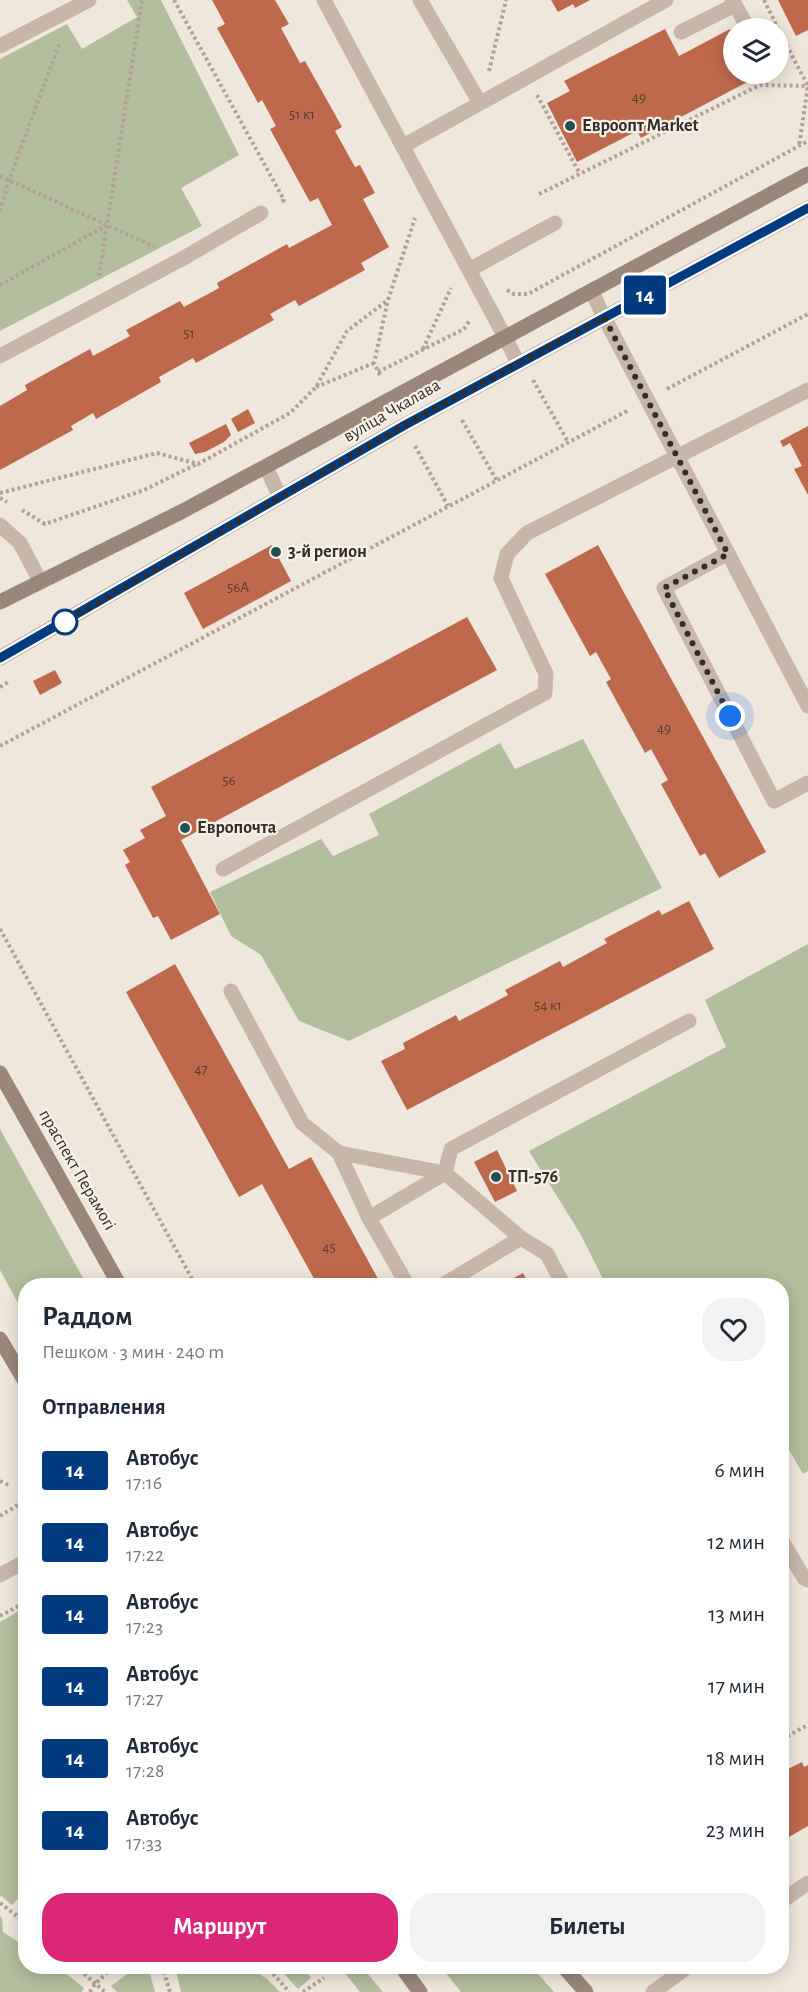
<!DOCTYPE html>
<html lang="ru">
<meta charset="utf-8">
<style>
body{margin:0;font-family:"Alegreya Sans",sans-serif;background:#f2f2f3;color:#1f2937;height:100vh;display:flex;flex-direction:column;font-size:22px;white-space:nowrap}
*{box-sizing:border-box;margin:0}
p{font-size:20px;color:#747a83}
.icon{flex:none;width:33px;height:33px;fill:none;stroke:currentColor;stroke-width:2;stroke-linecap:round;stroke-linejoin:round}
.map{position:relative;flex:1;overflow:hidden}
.panel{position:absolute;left:18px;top:1278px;width:771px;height:696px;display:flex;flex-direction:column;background:#fff;border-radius:24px;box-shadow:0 3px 15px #0003}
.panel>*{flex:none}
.badge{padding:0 12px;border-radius:4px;font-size:21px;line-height:39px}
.buttons{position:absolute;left:723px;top:18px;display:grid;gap:12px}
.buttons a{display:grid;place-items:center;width:66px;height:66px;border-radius:50%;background:#fff;box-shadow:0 3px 15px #0003;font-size:30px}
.you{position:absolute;width:30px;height:30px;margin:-15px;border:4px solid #fff;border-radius:50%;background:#1a73e8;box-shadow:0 0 0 9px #1a73e833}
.map>.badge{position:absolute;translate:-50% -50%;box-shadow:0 0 0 3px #fff}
h2{padding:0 24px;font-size:22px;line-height:54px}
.round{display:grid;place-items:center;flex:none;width:63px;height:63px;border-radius:24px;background:#f2f2f3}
.headline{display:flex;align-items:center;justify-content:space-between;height:102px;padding:0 24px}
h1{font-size:28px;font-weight:600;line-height:45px}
.cta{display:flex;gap:12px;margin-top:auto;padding:12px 24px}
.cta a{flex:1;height:69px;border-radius:24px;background:#db2777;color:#fff;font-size:24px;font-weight:600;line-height:69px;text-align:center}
.cta a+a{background:#f2f2f3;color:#1f2937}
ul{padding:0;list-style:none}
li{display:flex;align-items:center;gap:18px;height:72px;padding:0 24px}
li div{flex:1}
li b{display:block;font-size:22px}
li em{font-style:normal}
li .badge{min-width:66px;font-weight:700;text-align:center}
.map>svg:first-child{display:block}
.green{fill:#b3be9d}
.building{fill:#be694c}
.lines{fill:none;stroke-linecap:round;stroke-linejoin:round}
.path{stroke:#b3a193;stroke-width:4;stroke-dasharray:3 3;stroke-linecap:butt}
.service{stroke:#c8b7a9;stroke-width:15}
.minor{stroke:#c8b7a9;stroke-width:15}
.secondary{stroke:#9b877a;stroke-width:15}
.line-casing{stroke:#fff;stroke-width:14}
.line{stroke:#003b80;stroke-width:9}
.walk{stroke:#352d28;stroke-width:6;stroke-dasharray:0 10.8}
.poi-dot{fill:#215054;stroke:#f8f1e8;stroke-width:2}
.stop-dot{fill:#fff;stroke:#003b80;stroke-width:3}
.labels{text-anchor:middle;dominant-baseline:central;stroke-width:4.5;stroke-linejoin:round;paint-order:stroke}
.number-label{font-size:15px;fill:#573c31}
.poi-label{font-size:18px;font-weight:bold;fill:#352d28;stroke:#f8f1e8;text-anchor:start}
.street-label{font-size:18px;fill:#352d28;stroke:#f8f1e8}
</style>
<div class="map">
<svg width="808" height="1992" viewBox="0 0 808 1992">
<rect width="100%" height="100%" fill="#f0e7dc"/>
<g class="green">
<polygon points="127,0 161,0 239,155 181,188 202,226 0,331 0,59 67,24 82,49 137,17"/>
<polygon points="583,739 662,888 349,1041 299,1021 261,955 231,936 210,892 321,839 333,856 379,835 369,814 500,743 515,769"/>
<polygon points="808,944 808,1471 803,1474 785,1443 782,1441 782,1286 606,1285 581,1235 529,1151 726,1047 705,1000"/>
<polygon points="0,1129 87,1285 26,1286 25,1316 0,1270"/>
<polygon points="25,1607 26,1765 19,1774 18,1803 25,1878 22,1894 12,1905 0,1895 0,1622"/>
<polygon points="0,1916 2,1918 3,1932 17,1941 25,1941 26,1966 58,1967 84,1988 82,1992 0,1992"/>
<polygon points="142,1966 148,1967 155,1992 117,1992 111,1986 130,1972"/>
<polygon points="175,1967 248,1967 267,1979 280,1992 181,1992"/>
<polygon points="278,1967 303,1967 311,1978 298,1989"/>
<polygon points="340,1967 362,1967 383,1992 360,1992"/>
<polygon points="441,1967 532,1967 554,1992 461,1992"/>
</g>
<g class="building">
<polygon points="212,0 275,0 289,24 281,28 300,63 305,61 342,127 335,131 355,167 360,165 375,193 363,199 389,247 361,263 365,270 299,306 295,300 270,314 274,320 196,363 193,358 159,377 161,382 96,419 93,413 71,426 73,430 0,470 0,406 27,390 25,385 90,349 93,356 130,336 126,330 180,301 184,307 219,288 217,283 287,244 289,248 332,225 318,198 310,202 270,129 276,126 262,100 258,103 217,28 225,24"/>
<polygon points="551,0 590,0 575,8 573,4 558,12"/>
<polygon points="778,0 808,0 808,30 796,36"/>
<polygon points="665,29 679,56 730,29 734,35 734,74 753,74 755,78 641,138 637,131 577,162 547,103 570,91 564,81"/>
<polygon points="248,409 255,423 238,432 231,419"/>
<polygon points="226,424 231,435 224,442 205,452 195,454 189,443"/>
<polygon points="808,426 808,495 794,469 802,466 790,443 783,447 780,441"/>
<polygon points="272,545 291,581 203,629 184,593"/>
<polygon points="598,545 766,852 719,878 705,853 700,856 661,784 668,780 651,749 645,753 606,682 611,679 596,652 590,656 545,574"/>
<polygon points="467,617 497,670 181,840 220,914 171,940 158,916 153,918 125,865 130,862 123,850 145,838 140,830 166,816 151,787"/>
<polygon points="55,670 62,683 40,695 33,681"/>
<polygon points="689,901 714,949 407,1110 381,1061 405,1049 403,1043 456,1015 459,1021 508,995 505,990 560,961 563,967 607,943 604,939 659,910 662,915"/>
<polygon points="175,964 289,1169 311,1157 382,1286 318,1286 262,1184 239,1197 126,992"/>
<polygon points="497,1150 517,1191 495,1202 474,1162"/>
<polygon points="523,1273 530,1286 499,1286"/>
<polygon points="802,1762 804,1767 808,1765 808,1826 782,1841 782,1772"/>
</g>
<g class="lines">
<g class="path">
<polyline points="174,0 284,200 279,203"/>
<polyline points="764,0 778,28"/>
<polyline points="778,29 808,86 799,146"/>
<polyline points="489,71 506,0"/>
<polyline points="537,95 580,174"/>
<polyline points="0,176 155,247"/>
<polyline points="539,194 760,85 808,86"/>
<polyline points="0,211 9,180 60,42"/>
<polyline points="99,276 142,0"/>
<polyline points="0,285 107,225"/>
<polyline points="507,290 514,294 528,294 808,141"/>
<polyline points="423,349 451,288"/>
<polyline points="378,372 464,329 470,320"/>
<polyline points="380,375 374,363 388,300"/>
<polyline points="533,380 568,442"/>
<polyline points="316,387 374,363"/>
<polyline points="667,389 808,314"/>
<polyline points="462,420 497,481"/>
<polyline points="415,446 448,506"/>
<polyline points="0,493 157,453 198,464 290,413 316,387 347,331 388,300 415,218"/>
<polyline points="0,498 7,502"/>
<polyline points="22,510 45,524 144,490 197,464"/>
<polyline points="0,687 10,681"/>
<polyline points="0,746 629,410"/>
<polyline points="0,929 196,1286"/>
<polyline points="0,1481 11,1486"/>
<polyline points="0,1516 21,1503"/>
<polyline points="0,1616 26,1602"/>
<polyline points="782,1739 808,1725"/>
<polyline points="26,1781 26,1799"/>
<polyline points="26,1895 18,1917 26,1924"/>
<polyline points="0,1903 18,1917"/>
<polyline points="75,1966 105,1992"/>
<polyline points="162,1966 170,1992"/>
<polyline points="264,1966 271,1971 289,1992"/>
<polyline points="90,1992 95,1984 114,1966"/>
<polyline points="303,1992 324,1978"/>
</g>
<g class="service">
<polyline points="324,0 505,337"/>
<polyline points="420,0 480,103"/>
<polyline points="735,5 748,28"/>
<polyline points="681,32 735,5 732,0"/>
<polyline points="0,46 89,0"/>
<polyline points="403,146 666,0"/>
<polyline points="469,270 555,223"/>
<polyline points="604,317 808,706"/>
<polyline points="0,356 182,259 261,213"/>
<polyline points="0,525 20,543 40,581"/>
<polyline points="728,553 664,588 774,801 808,783"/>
<polyline points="223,869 545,693 546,674 501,578 507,554 527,533 808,390"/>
<polyline points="231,991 302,1123 339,1153 445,1173 521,1238 547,1254 564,1286"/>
<polyline points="339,1153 369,1218 408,1286"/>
<polyline points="369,1218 445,1173 451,1149 689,1021"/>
<polyline points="441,1286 521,1238"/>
<polyline points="782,1541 804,1578 808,1580"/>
<polyline points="782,1901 808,1883"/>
<polyline points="653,1992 689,1966"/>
</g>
<g class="minor">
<polyline points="592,292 604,317"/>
<polyline points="505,337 518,363"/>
<polyline points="266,467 280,497"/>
<polyline points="0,1575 26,1561"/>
</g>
<g class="secondary">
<polyline points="0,602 181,512 808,174"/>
<polyline points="0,658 405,425 808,208"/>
<polyline points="0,1073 120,1286"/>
<polyline points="0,1339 26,1383"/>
<polyline points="401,1966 420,1992"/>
<polyline points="563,1966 586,1992"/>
</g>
</g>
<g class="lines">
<defs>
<polyline id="line" points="0,658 405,425 808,208"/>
</defs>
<use href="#line" class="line-casing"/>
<use href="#line" class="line"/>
<polyline class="walk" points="65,622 63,623 405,425 604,317 728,554 664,588 730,716"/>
</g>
<g class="poi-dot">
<circle cx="570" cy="126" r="6"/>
<circle cx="276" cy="552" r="6"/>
<circle cx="185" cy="828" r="6"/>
<circle cx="496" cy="1177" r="6"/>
</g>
<circle class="stop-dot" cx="65" cy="622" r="12"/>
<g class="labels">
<g class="number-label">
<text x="639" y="97">49</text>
<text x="302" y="114">51 к1</text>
<text x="189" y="333">51</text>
<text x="238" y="587">56А</text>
<text x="664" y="728">49</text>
<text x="229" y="780">56</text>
<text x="548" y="1005">54 к1</text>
<text x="201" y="1069">47</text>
<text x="329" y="1247">45</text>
</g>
<g class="poi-label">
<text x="582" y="126">Евроопт Market</text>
<text x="288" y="552">3-й регион</text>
<text x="197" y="828">Европочта</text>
<text x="508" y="1177">ТП-576</text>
</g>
<g class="street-label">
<text transform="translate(392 411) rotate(-30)">вуліца Чкалава</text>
<text transform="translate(77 1170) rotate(60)">праспект Перамогі</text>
</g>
</g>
</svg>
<div class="buttons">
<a><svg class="icon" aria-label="layers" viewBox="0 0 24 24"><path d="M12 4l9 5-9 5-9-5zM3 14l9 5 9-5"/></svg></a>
</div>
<div class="you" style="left:730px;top:716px"></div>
<b class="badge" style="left:645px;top:295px;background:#003b80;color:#fff">14</b>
<section class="panel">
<div class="headline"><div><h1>Раддом</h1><p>Пешком · 3 мин · 240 m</p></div><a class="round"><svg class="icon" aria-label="heart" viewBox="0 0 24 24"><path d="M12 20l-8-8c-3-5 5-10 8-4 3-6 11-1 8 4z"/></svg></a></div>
<h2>Отправления</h2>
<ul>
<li><span class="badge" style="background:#003b80;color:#fff">14</span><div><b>Автобус</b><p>17:16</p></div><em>6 мин</em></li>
<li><span class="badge" style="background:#003b80;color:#fff">14</span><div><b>Автобус</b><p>17:22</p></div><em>12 мин</em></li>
<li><span class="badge" style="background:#003b80;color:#fff">14</span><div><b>Автобус</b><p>17:23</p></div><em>13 мин</em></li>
<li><span class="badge" style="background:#003b80;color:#fff">14</span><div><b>Автобус</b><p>17:27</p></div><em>17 мин</em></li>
<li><span class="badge" style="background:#003b80;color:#fff">14</span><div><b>Автобус</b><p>17:28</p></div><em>18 мин</em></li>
<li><span class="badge" style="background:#003b80;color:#fff">14</span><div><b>Автобус</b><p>17:33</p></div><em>23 мин</em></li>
</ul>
<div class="cta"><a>Маршрут</a><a>Билеты</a></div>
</section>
</div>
